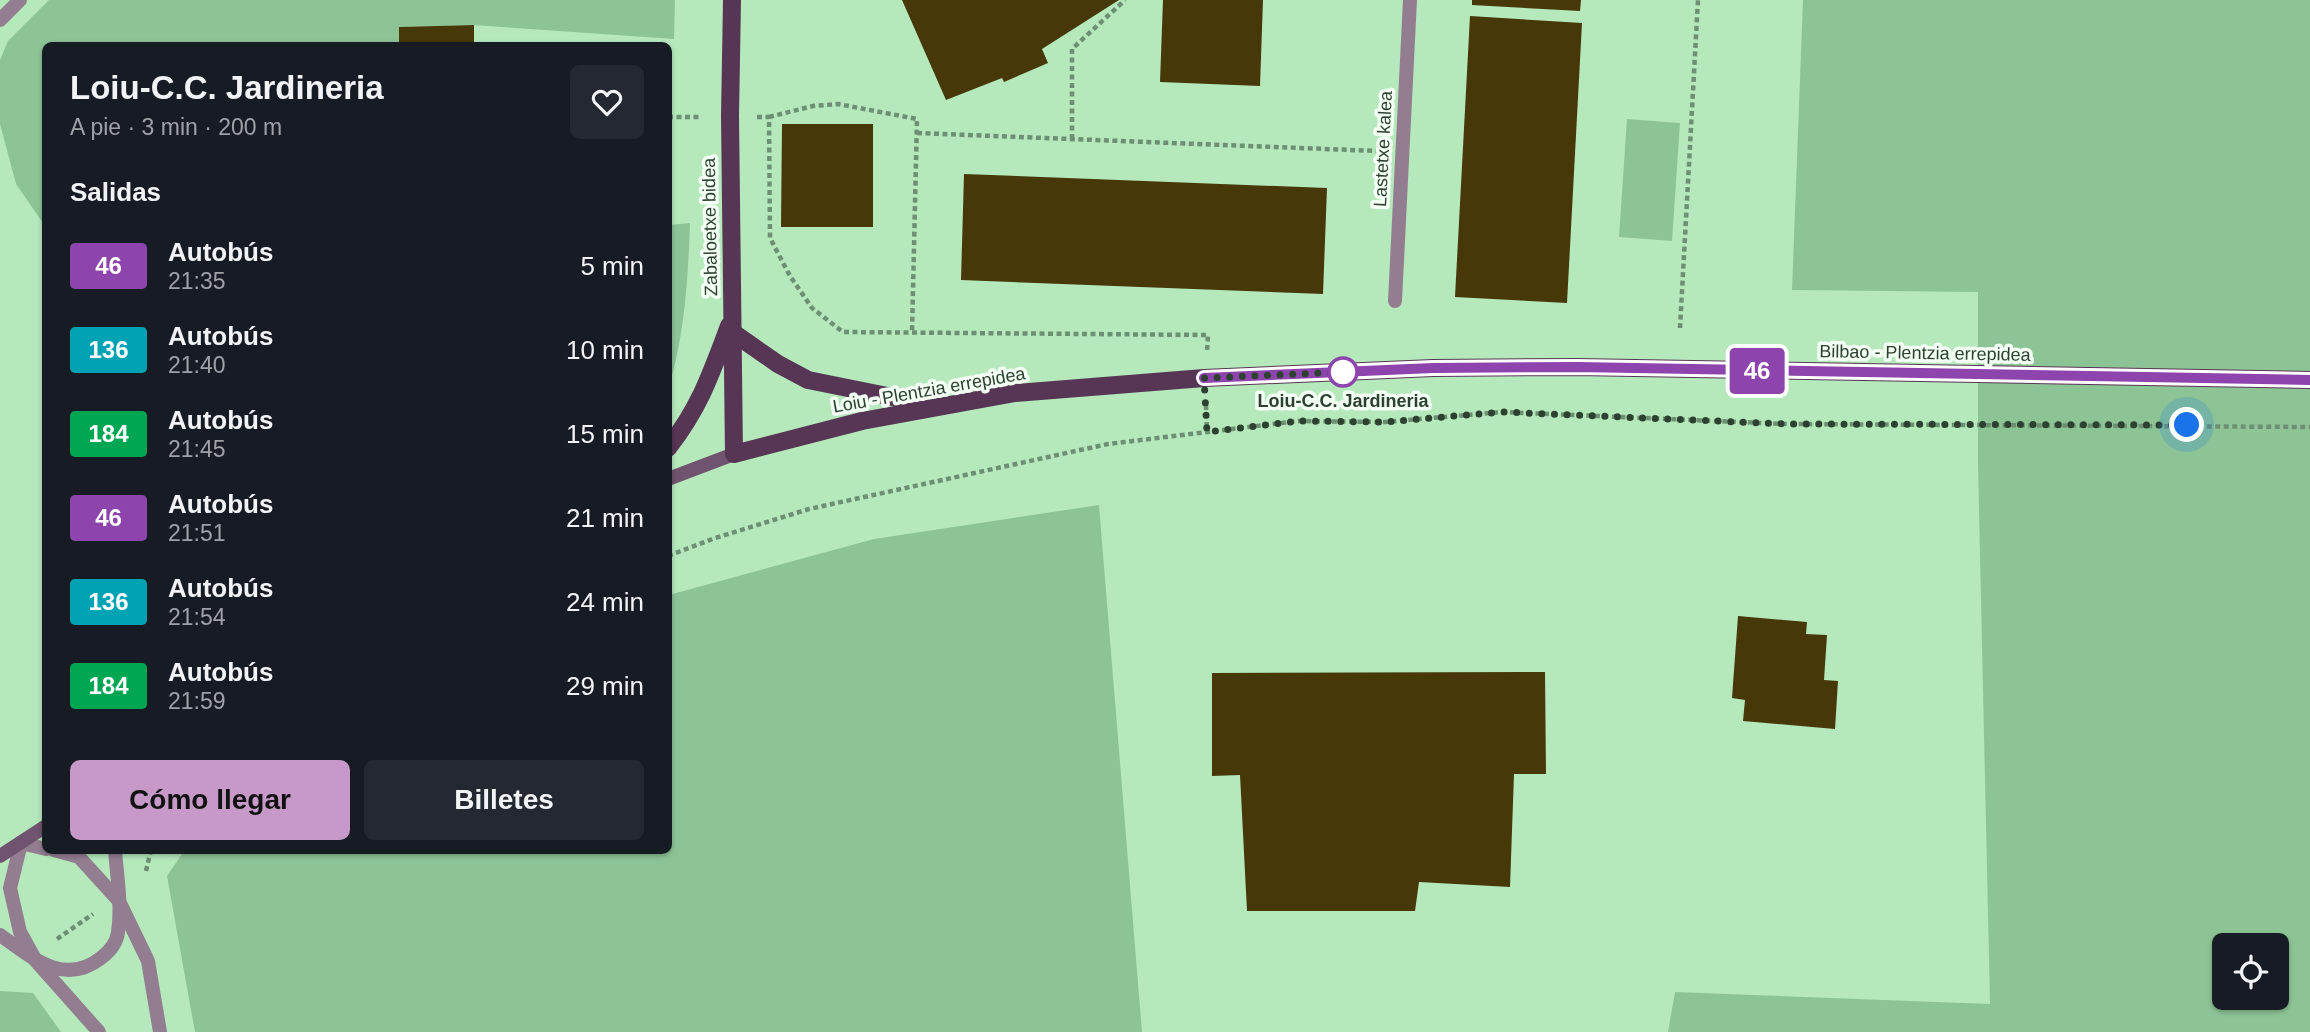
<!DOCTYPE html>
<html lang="es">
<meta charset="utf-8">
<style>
body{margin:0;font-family:Arial,sans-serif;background:#242831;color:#f1f3f6;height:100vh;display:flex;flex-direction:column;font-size:26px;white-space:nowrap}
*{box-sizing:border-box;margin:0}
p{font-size:23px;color:#9ea1a6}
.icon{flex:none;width:38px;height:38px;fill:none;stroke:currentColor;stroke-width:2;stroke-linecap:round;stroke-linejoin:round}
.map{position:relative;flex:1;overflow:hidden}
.details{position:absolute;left:42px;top:42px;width:630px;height:812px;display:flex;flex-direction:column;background:#171b24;border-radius:10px;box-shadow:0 2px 5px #0004}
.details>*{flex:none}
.badge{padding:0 14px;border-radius:5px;font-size:24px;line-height:46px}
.controls{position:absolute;left:2212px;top:933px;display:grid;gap:14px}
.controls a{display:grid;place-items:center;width:77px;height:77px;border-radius:10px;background:#171b24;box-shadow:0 2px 5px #0004;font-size:35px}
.you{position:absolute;width:35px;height:35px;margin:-18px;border:5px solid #fff;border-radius:50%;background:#1a73e8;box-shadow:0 0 0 10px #1a73e833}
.map>.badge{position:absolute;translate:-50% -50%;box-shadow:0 0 0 4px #fff}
h2{padding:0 28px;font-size:26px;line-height:63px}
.round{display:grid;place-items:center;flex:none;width:74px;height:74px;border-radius:10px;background:#242831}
.summary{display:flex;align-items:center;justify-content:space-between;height:119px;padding:0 28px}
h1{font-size:33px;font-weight:700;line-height:52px}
.button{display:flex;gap:14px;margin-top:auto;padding:14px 28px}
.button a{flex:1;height:80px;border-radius:10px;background:#c699c8;color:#111;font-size:28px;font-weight:700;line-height:80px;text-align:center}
.button a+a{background:#242831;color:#f1f3f6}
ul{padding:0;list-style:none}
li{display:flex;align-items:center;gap:21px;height:84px;padding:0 28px}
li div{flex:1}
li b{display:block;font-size:26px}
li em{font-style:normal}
li .badge{min-width:77px;font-weight:700;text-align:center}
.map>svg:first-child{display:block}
.green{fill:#8dc495;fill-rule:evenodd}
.building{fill:#473809}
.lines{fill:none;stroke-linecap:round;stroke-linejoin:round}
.path{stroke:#6d9072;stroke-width:4.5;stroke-dasharray:5 3.5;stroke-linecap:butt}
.minor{stroke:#937e91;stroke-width:14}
.secondary{stroke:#70536e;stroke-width:14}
.primary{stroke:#573555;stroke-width:18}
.line-casing{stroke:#fff;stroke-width:16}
.line{stroke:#8e44ad;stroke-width:10}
.walk{stroke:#2c412f;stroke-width:7;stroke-dasharray:0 12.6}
.stop-dot{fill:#fff;stroke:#8e44ad;stroke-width:3.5}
.labels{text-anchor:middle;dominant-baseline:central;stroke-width:7;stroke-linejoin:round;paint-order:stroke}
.street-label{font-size:18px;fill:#2c412f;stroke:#f3fef4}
.stop-label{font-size:18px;font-weight:bold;fill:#2c412f;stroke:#f3fef4}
</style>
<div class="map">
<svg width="2310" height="1032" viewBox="0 0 2310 1032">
<rect width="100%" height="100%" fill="#b5e9bc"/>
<g class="green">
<polygon points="49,0 675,0 674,39 473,25 399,27 399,46 46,46 45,226 16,184 0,124 0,60 8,41"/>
<path d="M1803 0H2310V1032H1668L1675 992 1990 1004 1978 465V292L1792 290ZM2224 945H2277V998H2224Z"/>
<polygon points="1627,119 1680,123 1672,241 1619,237"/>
<path d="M690 223C688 278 685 333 669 386V225Z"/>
<polygon points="1099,505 1142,1032 195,1032 167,876 184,851 668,850 669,595 874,539"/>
<polygon points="0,991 33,993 61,1032 0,1032"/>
</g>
<g class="building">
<polygon points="902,0 1119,0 1042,49 1048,63 1004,82 1002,78 946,100"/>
<polygon points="1163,0 1263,0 1260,86 1160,82"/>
<polygon points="1472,0 1581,0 1580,11 1472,5"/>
<polygon points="1470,16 1582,23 1567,303 1455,297"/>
<polygon points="474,25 474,46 399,46 399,27"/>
<polygon points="782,124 873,124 873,227 781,227"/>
<polygon points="964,174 1327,188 1323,294 961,280"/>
<polygon points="1738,616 1807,622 1806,634 1827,635 1824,680 1838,681 1835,729 1743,721 1745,700 1732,698"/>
<polygon points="1545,672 1546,774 1514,774 1510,887 1419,882 1415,911 1247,911 1240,775 1212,776 1212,673"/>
</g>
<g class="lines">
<g class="path">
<polyline points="668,117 702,117"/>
<polyline points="757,117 769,117 770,238 790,276 812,308 843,332 1208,335 1207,351"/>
<polyline points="769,117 813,106 838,104 917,119 912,333"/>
<polyline points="917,133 1377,151"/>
<polyline points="1072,139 1072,49 1125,0"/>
<polyline points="1680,328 1698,0"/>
<polyline points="1206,405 1207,432"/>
<polyline points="668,556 715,538 809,509 1108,444 1298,421 1385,422 1502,412 1787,424 2310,427"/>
<polyline points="146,871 151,850"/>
<polyline points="57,939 93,914"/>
</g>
<g class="minor">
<polyline points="0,20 20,0"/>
<polyline points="1395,301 1410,0"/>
<polyline points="46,849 21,843 10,888 20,932 36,961 99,1032"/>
<polyline points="54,850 79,857 119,901 148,961 160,1032"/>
<path d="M0 935C31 957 64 987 101 958 110 951 117 943 118 932 122 905 117 877 115 850"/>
</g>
<g class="secondary">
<polyline points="668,479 734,454"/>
<polyline points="0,856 46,826"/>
</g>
<g class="primary">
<polyline points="732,0 730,116 734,454 862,421 1015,393 1204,378 1433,368 1577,367 2310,380"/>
<polyline points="732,332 778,364 808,380 932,405"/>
<path d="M668 448C700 407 711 374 729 326"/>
</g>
</g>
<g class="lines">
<defs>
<polyline id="line" points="1204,378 1433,368 1577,367 2310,380"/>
</defs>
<use href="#line" class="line-casing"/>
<use href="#line" class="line"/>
<polyline class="walk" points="1343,372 1204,378 1207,432 1298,421 1385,422 1502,412 1787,424 2187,425"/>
</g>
<circle class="stop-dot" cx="1343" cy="372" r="14"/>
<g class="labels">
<g class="street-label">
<text transform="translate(1383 149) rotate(-87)">Lastetxe kalea</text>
<text transform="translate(710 227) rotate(-91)">Zabaloetxe bidea</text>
<text transform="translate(1925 353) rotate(1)">Bilbao - Plentzia errepidea</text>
<text transform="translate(929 390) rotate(-10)">Loiu - Plentzia errepidea</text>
</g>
<g class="stop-label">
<text x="1343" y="401">Loiu-C.C. Jardineria</text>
</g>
</g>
</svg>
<div class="controls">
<a><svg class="icon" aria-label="locate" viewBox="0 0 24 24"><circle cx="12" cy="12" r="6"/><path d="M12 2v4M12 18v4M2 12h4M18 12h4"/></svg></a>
</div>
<div class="you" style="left:2187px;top:425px"></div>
<b class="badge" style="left:1757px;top:371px;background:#8e44ad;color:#fff">46</b>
<section class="details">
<div class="summary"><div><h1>Loiu-C.C. Jardineria</h1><p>A pie · 3 min · 200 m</p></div><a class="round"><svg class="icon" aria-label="heart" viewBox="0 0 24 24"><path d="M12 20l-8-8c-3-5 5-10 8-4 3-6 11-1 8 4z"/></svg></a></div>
<h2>Salidas</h2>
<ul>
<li><span class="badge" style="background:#8e44ad;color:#fff">46</span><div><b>Autobús</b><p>21:35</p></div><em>5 min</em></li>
<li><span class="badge" style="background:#00a3b4;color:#fff">136</span><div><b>Autobús</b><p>21:40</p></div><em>10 min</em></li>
<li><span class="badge" style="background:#00a651;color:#fff">184</span><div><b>Autobús</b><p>21:45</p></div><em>15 min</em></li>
<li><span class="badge" style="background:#8e44ad;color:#fff">46</span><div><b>Autobús</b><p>21:51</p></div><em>21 min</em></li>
<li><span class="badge" style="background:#00a3b4;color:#fff">136</span><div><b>Autobús</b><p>21:54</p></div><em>24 min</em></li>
<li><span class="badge" style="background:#00a651;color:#fff">184</span><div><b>Autobús</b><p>21:59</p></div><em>29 min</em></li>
</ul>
<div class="button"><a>Cómo llegar</a><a>Billetes</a></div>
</section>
</div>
